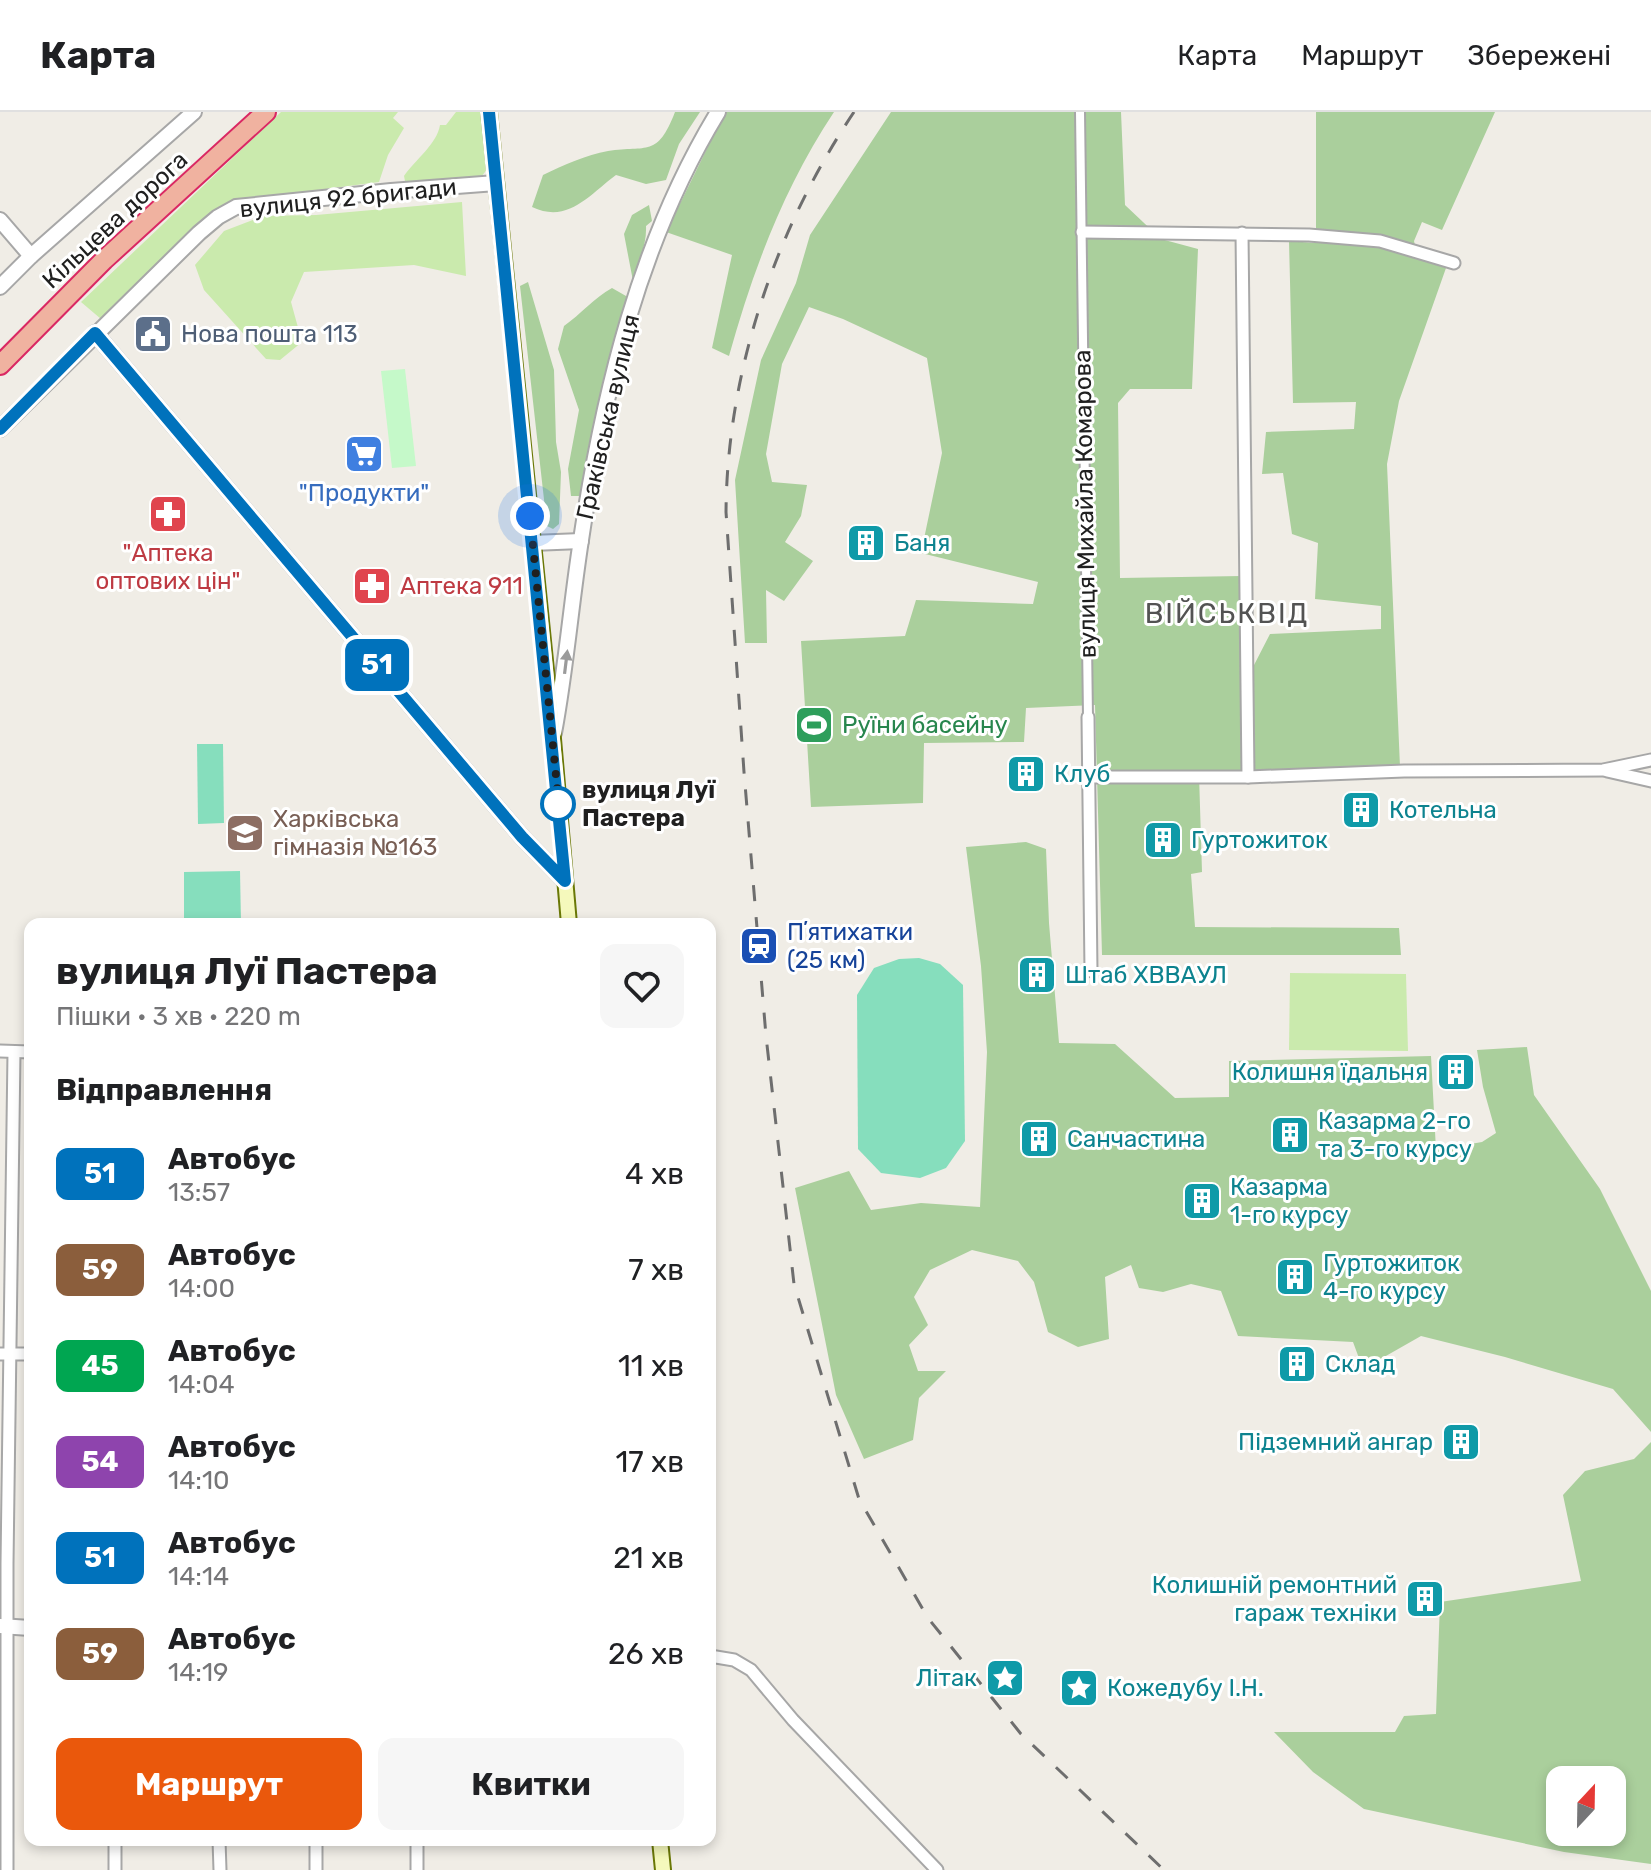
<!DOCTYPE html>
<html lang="uk">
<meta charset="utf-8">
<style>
body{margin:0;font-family:Rubik,sans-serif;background:#f6f6f6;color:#202124;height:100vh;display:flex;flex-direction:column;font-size:30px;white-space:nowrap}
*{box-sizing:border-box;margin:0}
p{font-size:26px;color:#757577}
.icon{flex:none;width:44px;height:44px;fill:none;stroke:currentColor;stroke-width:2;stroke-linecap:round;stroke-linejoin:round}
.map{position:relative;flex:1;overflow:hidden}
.side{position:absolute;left:24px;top:806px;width:692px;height:928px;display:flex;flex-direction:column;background:#fff;border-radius:16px;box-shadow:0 4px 12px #0003}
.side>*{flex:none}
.badge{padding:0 16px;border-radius:12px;font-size:28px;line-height:52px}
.needle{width:52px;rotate:22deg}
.tools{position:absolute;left:1546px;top:1654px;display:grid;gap:16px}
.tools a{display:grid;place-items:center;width:80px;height:80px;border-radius:16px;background:#fff;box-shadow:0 4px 12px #0003;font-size:40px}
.you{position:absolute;width:40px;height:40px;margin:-20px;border:6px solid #fff;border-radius:50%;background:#1a73e8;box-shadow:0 0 0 12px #1a73e833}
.map>.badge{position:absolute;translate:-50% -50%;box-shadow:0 0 0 4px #fff}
h2{padding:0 32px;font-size:30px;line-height:72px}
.round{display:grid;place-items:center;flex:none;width:84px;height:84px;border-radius:16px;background:#f6f6f6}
.headline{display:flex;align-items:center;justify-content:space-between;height:136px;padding:0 32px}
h1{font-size:38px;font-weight:700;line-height:60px}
.button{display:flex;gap:16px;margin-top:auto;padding:16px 32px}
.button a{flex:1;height:92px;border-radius:16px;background:#ea580c;color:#fff;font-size:32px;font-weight:700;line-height:92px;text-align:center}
.button a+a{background:#f6f6f6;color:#202124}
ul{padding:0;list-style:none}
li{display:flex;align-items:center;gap:24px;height:96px;padding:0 32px}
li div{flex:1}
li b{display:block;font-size:30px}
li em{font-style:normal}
li .badge{min-width:88px;font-weight:700;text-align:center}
header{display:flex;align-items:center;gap:48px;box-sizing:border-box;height:112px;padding:0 40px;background:#fff;border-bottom:2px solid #e0e0e0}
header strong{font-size:38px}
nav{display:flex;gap:44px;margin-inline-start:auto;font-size:28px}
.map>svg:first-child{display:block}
.grass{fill:#caeaad}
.forest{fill:#aacf9c;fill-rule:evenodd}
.park{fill:#c5f9c9}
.pitch{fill:#86debd}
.water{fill:#a7d1dd}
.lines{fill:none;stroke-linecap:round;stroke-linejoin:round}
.pedestrian-casing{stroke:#a7a7a7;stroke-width:12}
.minor-casing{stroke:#a7a7a7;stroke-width:15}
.tertiary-casing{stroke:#a7a7a7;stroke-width:18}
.secondary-casing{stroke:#6a7806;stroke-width:18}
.trunk-casing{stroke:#da2863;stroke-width:22}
.pedestrian{stroke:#fff;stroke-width:8}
.minor{stroke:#fff;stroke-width:11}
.tertiary{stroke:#fff;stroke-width:14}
.secondary{stroke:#f5f9bc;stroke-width:14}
.trunk{stroke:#f0b2a0;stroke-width:18}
.rail{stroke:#6e6e6e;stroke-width:3;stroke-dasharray:16 16;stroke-linecap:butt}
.oneway{fill:#9b9b9b}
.line-casing{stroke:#fff;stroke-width:18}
.line{stroke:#0072bc;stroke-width:12}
.walk{stroke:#202020;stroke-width:8;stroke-dasharray:0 14.4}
.stop-dot{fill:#fff;stroke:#0072bc;stroke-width:4}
.labels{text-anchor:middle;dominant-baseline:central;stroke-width:6;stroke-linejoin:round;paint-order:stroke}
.street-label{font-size:24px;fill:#202020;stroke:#fff}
.service-label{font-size:24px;fill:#4e5e75;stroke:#fff;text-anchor:start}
.shop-label{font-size:24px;fill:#366cbe;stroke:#fff}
.culture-label{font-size:24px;fill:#0d838f;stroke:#fff;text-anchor:start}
.health-label{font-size:24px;fill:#be3a42;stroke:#fff}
.leisure-label{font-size:24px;fill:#27864d;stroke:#fff;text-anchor:start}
.stop-label{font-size:24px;font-weight:bold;fill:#202020;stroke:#fff;text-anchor:start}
.education-label{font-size:24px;fill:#785e54;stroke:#fff;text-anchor:start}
.transit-label{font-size:24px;fill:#164399;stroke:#fff;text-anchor:start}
.quarter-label{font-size:28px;letter-spacing:2px;fill:#535353;stroke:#fff}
</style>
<header>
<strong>Карта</strong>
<nav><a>Карта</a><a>Маршрут</a><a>Збережені</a></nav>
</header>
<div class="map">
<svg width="1651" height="1758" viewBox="0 0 1651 1758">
<rect width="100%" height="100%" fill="#f0ede6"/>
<g class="grass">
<polygon points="281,0 398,0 393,6 404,16 388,43 379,70 233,89 101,207 81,190"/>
<path d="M456 0H482L489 55 481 65 410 72 405 69 404 64C415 48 437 32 440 13H446Z"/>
<polygon points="462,90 466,164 414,153 304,160 291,190 302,230 280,248 266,247 204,178 195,153 224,119 263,104 316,103"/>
<polygon points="1290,861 1406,862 1408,939 1289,938"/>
</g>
<g class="forest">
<path d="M675 0H700L679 32 666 68 646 72 616 63C589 83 568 112 532 95L543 63C564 53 586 43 608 39 648 33 657 46 675 0Z"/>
<path d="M725 0H834C784 75 753 158 729 244L712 236 732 143 666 120Z"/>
<polygon points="891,0 1121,0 1125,93 1161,127 1198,137 1192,277 1130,277 1118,291 1120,466 1242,464 1246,661 1199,662 1202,760 1191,762 1195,815 1399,816 1401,843 1102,843 1095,593 1026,596 1024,630 924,631 923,691 811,695 801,529 905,524 916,488 1033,492 1038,470 921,441 942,341 927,246 843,207 809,195 782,252 766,342 772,370 807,373 801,404 785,430 813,449 784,489 766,478 767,531 745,531 735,368 761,248 796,171 810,123"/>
<polygon points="1316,0 1495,0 1442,118 1422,110 1414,129 1418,146 1446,156 1399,289 1387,352 1400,655 1254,661 1253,555 1270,522 1381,517 1381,494 1315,487 1318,431 1292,422 1283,361 1262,362 1266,320 1354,317 1356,290 1293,291 1289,129 1316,131"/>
<path d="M649 93 652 109 646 114C647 134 638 150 633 169L624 122 632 103Z"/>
<polygon points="528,170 554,258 556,330 561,360 559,412 553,417 547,414 520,174"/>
<path d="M612 176 626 184 628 190 583 384H571L568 357 579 298 558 237 564 214C581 202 594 186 612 176Z"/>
<polygon points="1026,730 1046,737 1049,811 1059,931 1115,932 1175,986 1229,985 1229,949 1431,944 1436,1038 1482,1030 1496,1021 1483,975 1477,938 1527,935 1534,983 1600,1077 1651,1179 1651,1320 1613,1277 1505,1245 1421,1224 1363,1257 1353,1230 1238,1224 1221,1179 1191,1172 1163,1180 1139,1176 1131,1153 1105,1165 1109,1227 1078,1235 1048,1220 1034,1170 1018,1149 972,1138 930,1158 914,1185 928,1213 909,1233 918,1259 946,1259 919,1286 913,1328 864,1347 836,1283 795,1076 849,1059 871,1098 921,1091 980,1095 987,940 981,854 966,735"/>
<path d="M1651 1330V1752L1564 1740 1364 1697 1313 1660 1274 1620H1395L1404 1604 1436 1602 1440 1490 1581 1469 1563 1383 1585 1359 1634 1347ZM1560 1668H1612V1720H1560Z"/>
</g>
<polygon class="park" points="405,257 416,354 392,356 381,259"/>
<g class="pitch">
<polygon points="197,632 223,632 224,711 198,712"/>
<polygon points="240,759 241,812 184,812 184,760"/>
<polygon points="919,846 940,852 963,873 965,1029 946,1056 920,1066 881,1061 858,1037 857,883 874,856 899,847"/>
</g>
<polygon class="water" points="825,596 828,628 803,629 801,597"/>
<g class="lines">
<defs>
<polyline id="pedestrian" points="1080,0 1088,605"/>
<g id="minor">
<polyline points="1082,120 1309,123 1380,129 1454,151"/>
<polyline points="1242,121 1248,665"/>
<polyline points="1088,605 1091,859"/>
<polyline points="1607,659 1651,669"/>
<polyline points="1088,665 1248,665 1404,659 1603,658 1651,648"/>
<polyline points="0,939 30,940"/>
<polyline points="0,1242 30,1242"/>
<polyline points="710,1544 734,1548 751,1558 793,1608 937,1758"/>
<polyline points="219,1728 220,1758"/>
<polyline points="316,1728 316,1758"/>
<polyline points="417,1728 417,1758"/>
<polyline points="7,1758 7,1451 14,940"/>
<polyline points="115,1758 115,1728"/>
</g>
<g id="tertiary">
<polyline points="0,108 31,144"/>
<polyline points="0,175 31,144 194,0"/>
<polyline points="95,221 522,725 565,769"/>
<polyline points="0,317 199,121 218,105 236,95 391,79 496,71"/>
<polyline points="532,431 581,429"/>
<path d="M554 621C566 557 571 492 581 428 603 280 640 128 718 0"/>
<polyline points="0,1514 30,1516"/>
</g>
<g id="secondary">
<polyline points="489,0 553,627 569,812"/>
<polyline points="660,1728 663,1758"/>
</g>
<polyline id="trunk" points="0,253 104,148 266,0"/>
</defs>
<use href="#pedestrian" class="pedestrian-casing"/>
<use href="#minor" class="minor-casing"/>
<use href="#tertiary" class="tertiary-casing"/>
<use href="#secondary" class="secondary-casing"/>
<use href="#trunk" class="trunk-casing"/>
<use href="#pedestrian" class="pedestrian"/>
<use href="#minor" class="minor"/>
<use href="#tertiary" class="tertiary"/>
<use href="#secondary" class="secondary"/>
<use href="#trunk" class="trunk"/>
<path class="rail" d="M854 0C776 116 727 259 726 400L744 660 766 924 794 1172 859 1387 928 1506 1021 1622 1164 1758"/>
</g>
<defs><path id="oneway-solid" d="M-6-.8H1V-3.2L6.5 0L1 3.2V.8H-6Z" transform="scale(2)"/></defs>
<use class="oneway" href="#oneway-solid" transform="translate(566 550) rotate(-83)"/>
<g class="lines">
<defs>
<polyline id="line" points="0,317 95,221 522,725 565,769 489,0"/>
</defs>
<use href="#line" class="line-casing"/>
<use href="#line" class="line"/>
<polyline class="walk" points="530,404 559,694 558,692"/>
</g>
<defs>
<symbol id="civic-square" viewBox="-11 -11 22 22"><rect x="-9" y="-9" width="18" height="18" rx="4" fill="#5c6f8a" stroke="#fff"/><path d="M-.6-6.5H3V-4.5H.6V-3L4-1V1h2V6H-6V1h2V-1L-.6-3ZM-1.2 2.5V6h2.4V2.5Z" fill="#fff"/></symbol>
<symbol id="supermarket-square" viewBox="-11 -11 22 22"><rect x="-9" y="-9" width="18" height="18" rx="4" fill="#3f7fe0" stroke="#fff"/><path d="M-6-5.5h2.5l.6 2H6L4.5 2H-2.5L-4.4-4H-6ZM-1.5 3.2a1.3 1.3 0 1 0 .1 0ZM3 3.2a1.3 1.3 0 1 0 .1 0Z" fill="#fff"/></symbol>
<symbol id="pharmacy-square" viewBox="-11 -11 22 22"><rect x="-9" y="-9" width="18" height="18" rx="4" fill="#e0444e" stroke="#fff"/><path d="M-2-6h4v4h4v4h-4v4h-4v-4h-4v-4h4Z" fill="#fff"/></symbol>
<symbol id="building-square" viewBox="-11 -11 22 22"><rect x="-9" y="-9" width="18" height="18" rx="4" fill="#0f9aa8" stroke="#fff"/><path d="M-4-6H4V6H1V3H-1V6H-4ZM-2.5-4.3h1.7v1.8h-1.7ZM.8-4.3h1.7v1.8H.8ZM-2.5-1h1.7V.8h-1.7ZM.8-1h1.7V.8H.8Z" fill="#fff"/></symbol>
<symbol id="stadium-square" viewBox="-11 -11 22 22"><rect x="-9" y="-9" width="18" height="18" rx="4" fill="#2e9e5b" stroke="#fff"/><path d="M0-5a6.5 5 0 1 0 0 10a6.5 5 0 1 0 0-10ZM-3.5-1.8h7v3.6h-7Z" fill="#fff"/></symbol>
<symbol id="school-square" viewBox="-11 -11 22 22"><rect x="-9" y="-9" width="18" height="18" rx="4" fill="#8d6e63" stroke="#fff"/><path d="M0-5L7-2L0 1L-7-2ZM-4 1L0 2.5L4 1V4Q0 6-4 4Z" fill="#fff"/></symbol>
<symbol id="station-square" viewBox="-11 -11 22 22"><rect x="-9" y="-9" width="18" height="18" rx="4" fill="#1a4fb4" stroke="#fff"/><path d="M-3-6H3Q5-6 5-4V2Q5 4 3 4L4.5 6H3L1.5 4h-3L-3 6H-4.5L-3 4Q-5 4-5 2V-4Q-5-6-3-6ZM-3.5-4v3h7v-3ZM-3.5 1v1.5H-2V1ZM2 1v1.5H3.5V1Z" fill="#fff"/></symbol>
<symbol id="sight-square" viewBox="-11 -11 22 22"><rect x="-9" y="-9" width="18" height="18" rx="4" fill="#0f9aa8" stroke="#fff"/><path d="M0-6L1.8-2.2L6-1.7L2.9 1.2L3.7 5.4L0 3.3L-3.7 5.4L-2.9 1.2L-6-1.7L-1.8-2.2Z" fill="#fff"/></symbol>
</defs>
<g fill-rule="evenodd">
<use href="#civic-square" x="131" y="200" width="44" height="44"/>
<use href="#supermarket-square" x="342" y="320" width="44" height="44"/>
<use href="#pharmacy-square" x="146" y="380" width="44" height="44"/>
<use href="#building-square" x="844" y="409" width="44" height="44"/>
<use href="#pharmacy-square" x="350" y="452" width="44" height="44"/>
<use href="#stadium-square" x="792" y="591" width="44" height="44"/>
<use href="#building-square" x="1004" y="640" width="44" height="44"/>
<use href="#building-square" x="1339" y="676" width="44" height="44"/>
<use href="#school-square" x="223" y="699" width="44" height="44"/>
<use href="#building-square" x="1141" y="706" width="44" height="44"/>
<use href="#station-square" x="737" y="812" width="44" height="44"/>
<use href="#building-square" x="1015" y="841" width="44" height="44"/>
<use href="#building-square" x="1434" y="938" width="44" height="44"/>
<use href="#building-square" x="1268" y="1001" width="44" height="44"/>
<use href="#building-square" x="1017" y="1005" width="44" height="44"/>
<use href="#building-square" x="1180" y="1067" width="44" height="44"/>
<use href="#building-square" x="1273" y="1143" width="44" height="44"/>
<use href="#building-square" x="1275" y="1230" width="44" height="44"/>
<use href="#building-square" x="1439" y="1308" width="44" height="44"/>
<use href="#building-square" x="1403" y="1465" width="44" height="44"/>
<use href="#sight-square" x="983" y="1544" width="44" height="44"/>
<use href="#sight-square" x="1057" y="1554" width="44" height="44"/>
</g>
<circle class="stop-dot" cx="558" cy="692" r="16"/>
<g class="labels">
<g class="street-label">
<text transform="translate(348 86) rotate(-6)">вулиця 92 бригади</text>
<text transform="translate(115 108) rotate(-43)">Кільцева дорога</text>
<text transform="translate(608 305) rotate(-77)">Граківська вулиця</text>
<text transform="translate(1085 392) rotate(-91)">вулиця Михайла Комарова</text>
</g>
<g class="service-label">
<text x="181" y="222">Нова пошта 113</text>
</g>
<g class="shop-label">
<text x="364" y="381">"Продукти"</text>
</g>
<g class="culture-label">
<text x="894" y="431">Баня</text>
<text x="1054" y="662">Клуб</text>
<text x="1389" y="698">Котельна</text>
<text x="1191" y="728">Гуртожиток</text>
<text x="1065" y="863">Штаб ХВВАУЛ</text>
<text x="1428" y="960" text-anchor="end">Колишня їдальня</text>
<text x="1318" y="1009">Казарма 2-го<tspan x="1318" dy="28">та 3-го курсу</tspan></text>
<text x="1067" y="1027">Санчастина</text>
<text x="1230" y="1075">Казарма<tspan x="1230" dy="28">1-го курсу</tspan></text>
<text x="1323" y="1151">Гуртожиток<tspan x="1323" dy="28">4-го курсу</tspan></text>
<text x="1325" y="1252">Склад</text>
<text x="1433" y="1330" text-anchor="end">Підземний ангар</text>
<text x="1397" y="1473" text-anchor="end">Колишній ремонтний<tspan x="1397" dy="28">гараж техніки</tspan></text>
<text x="977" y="1566" text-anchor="end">Літак</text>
<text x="1107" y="1576">Кожедубу І.Н.</text>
</g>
<g class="health-label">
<text x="168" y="441">"Аптека<tspan x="168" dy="28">оптових цін"</tspan></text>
<text x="400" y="474" text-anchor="start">Аптека 911</text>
</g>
<g class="leisure-label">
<text x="842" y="613">Руїни басейну</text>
</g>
<g class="stop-label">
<text x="582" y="678">вулиця Луї<tspan x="582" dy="28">Пастера</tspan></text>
</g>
<g class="education-label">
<text x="273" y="707">Харківська<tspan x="273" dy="28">гімназія №163</tspan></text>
</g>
<g class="transit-label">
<text x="787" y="820">Пʼятихатки<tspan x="787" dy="28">(25 км)</tspan></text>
</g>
<g class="quarter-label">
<text x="1227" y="501">ВІЙСЬКВІД</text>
</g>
</g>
</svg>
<div class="tools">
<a><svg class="needle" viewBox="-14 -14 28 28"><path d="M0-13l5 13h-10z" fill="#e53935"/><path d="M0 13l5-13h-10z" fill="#757577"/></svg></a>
</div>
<div class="you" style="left:530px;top:404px"></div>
<b class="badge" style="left:377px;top:553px;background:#0072bc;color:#fff">51</b>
<section class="side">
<div class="headline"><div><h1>вулиця Луї Пастера</h1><p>Пішки · 3 хв · 220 m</p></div><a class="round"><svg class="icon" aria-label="heart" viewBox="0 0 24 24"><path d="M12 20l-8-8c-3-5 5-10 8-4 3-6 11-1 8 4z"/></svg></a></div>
<h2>Відправлення</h2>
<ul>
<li><span class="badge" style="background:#0072bc;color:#fff">51</span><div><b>Автобус</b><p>13:57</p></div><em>4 хв</em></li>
<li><span class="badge" style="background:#8b5e3c;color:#fff">59</span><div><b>Автобус</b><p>14:00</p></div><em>7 хв</em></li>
<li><span class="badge" style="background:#00a651;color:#fff">45</span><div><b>Автобус</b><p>14:04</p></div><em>11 хв</em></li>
<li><span class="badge" style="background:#8e44ad;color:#fff">54</span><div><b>Автобус</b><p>14:10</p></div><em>17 хв</em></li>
<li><span class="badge" style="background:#0072bc;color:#fff">51</span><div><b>Автобус</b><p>14:14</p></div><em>21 хв</em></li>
<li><span class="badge" style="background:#8b5e3c;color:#fff">59</span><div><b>Автобус</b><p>14:19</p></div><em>26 хв</em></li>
</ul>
<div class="button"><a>Маршрут</a><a>Квитки</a></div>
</section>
</div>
